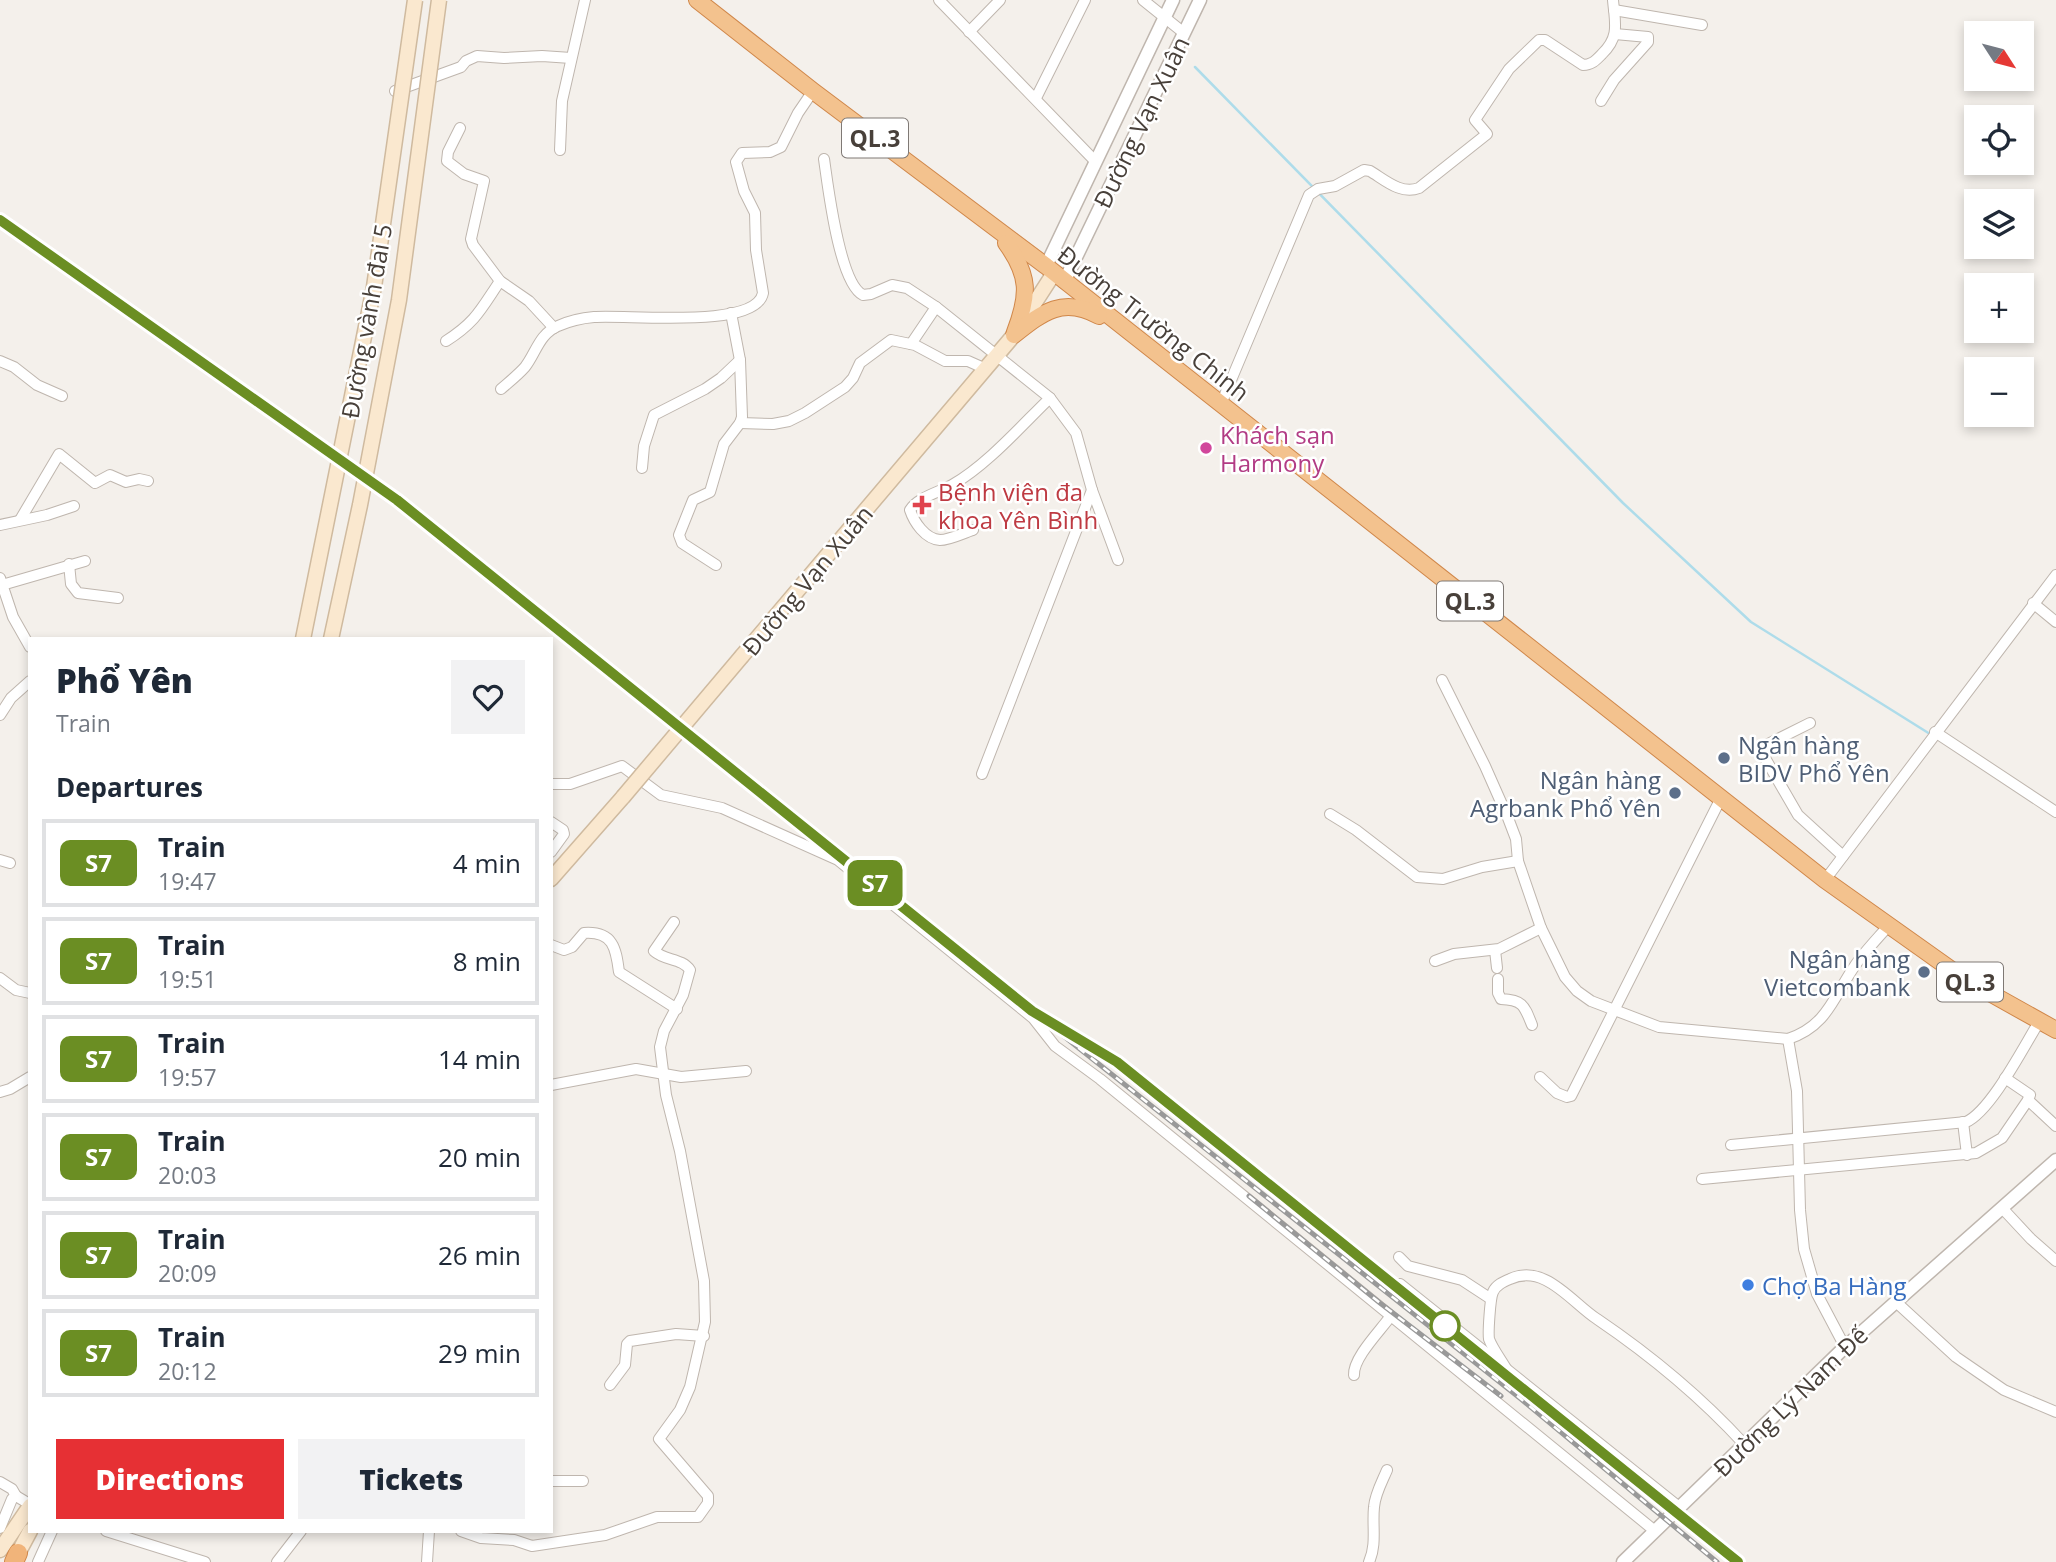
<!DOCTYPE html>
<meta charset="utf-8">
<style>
body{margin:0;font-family:"Open Sans",sans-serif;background:#f2f2f3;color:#1f2937;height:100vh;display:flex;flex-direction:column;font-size:26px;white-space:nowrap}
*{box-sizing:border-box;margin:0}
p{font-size:23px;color:#747a83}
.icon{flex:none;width:38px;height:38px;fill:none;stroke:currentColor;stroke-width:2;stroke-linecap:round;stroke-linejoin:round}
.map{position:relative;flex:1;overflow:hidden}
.side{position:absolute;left:28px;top:637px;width:525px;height:896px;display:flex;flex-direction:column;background:#fff;border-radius:0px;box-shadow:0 4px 10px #0003}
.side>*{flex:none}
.badge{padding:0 14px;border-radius:10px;font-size:24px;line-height:46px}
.needle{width:46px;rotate:126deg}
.controls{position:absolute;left:1964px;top:21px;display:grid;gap:14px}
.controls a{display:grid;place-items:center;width:70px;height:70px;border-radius:0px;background:#fff;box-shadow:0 4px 10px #0003;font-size:35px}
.map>.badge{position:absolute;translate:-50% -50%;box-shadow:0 0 0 4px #fff}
h2{padding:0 28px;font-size:26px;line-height:63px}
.round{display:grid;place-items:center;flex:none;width:74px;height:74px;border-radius:0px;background:#f2f2f3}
.summary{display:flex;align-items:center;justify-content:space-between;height:119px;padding:0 28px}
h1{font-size:33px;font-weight:800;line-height:52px}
.primary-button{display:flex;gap:14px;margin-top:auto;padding:14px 28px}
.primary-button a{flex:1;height:80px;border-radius:0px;background:#e63034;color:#fff;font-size:28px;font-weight:800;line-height:80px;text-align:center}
.primary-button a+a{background:#f2f2f3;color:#1f2937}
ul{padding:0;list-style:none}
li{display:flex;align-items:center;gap:21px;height:88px;margin:0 14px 10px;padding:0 14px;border:4px solid #e0e1e3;border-radius:0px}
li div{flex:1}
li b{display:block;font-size:26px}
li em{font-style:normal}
li .badge{min-width:77px;font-weight:700;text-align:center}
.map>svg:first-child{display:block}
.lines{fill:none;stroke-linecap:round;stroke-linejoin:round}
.stream{stroke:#aedcea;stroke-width:2.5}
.minor-casing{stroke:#bfb6ae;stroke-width:12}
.tertiary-casing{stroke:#bfb6ae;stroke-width:15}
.secondary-casing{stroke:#cfba9f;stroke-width:17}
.trunk-casing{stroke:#d0874a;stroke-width:18}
.motorway-casing{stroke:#d0874a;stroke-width:20}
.minor{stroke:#fff;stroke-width:10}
.tertiary{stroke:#fff;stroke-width:12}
.secondary{stroke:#fae8cf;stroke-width:14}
.trunk{stroke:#f3c28e;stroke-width:16}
.motorway{stroke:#f1b47a;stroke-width:18}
.rail-casing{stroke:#999;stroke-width:5}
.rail{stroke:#fff;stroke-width:2.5;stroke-dasharray:8;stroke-linecap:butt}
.secondary-bridge-casing{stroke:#cfba9f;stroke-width:17;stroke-linecap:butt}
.secondary-bridge{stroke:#fae8cf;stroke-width:14}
.line-casing{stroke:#fff;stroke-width:16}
.line{stroke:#6b8e23;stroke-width:10}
.hotel-dot{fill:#d1479c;stroke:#fff;stroke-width:2.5}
.health-dot{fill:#e0444e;stroke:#fff;stroke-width:2.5}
.service-dot{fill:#5c6f8a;stroke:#fff;stroke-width:2.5}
.shop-dot{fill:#3f7fe0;stroke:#fff;stroke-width:2.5}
.stop-dot{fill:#fff;stroke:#6b8e23;stroke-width:3.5}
.labels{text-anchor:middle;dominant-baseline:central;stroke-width:5;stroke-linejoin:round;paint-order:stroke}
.shield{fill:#fff;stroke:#7f7975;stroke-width:2}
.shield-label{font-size:23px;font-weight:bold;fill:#48403a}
.street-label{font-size:24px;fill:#48403a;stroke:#fff}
.hotel-label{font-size:24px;fill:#b23c85;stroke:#fff;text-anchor:start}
.health-label{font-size:24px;fill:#be3a42;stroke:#fff;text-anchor:start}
.service-label{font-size:24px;fill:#4e5e75;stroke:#fff;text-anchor:end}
.shop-label{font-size:24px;fill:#366cbe;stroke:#fff;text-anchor:start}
</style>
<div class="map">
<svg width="2056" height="1562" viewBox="0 0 2056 1562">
<rect width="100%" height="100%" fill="#f4f0eb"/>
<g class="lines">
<polyline class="stream" points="1195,67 1623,503 1751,622 1930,734"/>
<defs>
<g id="minor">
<polyline points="939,0 1096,162"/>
<polyline points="1143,0 1184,33"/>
<polyline points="1614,10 1702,25"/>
<polyline points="969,32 1000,0"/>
<polyline points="395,91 461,67 466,61 477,56 504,58 542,56 571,58"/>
<polyline points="1036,98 1085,0"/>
<polyline points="1601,101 1614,80 1648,42 1648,37 1615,34"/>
<polyline points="460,128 448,152 447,161 464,174 484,181 471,239 473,245 500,281 529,301 554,328"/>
<polyline points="560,150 562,101 585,0"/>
<path d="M824 159C828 186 839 283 863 295L871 294 892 285 907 288 936 307 1050 398 1076 433 1092 490 1118 560"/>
<path d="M446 341C476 322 481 309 500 281"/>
<polyline points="911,344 936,307"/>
<polyline points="0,361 14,367 37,385 62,396"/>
<path d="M501 389C509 382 518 375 525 367 536 353 539 334 558 326 569 321 582 318 594 317 625 314 756 330 763 293L756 250 755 213 744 191 736 162 742 153 770 152 781 147 798 113 813 91"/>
<path d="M1221 404 1309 195 1318 189 1335 186 1364 170 1370 171C1385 180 1401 195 1419 188L1487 134 1475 120 1509 69 1539 40H1545L1583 65C1592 65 1596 60 1602 54 1620 37 1615 23 1613 0"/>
<polyline points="740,423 773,424 789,421 805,413 845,387 853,378 860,363 891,340 915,345 945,361 968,361 986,369"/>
<polyline points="642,468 644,446 654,415 705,389 721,378 740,360"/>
<polyline points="20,520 59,454 95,483 110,475 126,482 139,479 148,481"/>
<polyline points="0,525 47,515 74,506"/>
<path d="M973 530C963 533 950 540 940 540 925 539 914 522 910 510 918 497 940 492 952 485 987 465 1021 426 1050 398"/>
<polyline points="69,564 71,584 78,593 118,598"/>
<polyline points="716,565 682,543 679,535 693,500 710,492 724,444 740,423 742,417 740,360 731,313"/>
<polyline points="0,578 13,617 30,647"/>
<polyline points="2,585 85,561"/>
<polyline points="2033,603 2056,622"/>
<path d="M1442 680 1485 766 1508 818 1516 839 1518 861 1541 928 1565 977 1577 991 1591 1001 1659 1027 1788 1039C1827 1026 1833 998 1854 967 1864 952 1878 938 1890 924"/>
<polyline points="0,715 11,698 30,681"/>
<polyline points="1810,723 1768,744 1764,749 1765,758 1798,815 1843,856"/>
<polyline points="1935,732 2056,812"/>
<polyline points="982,774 1092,490"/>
<polyline points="551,784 570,784 622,766 661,795 722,808 838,860 1033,1018 1055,1046 1100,1079 1655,1531"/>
<polyline points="1330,814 1356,830 1417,877 1443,879 1482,867 1518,861"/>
<polyline points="551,822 563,830 564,834 551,852"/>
<polyline points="0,860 10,863"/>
<polyline points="1825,880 2056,575"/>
<path d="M551 945 564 950 572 947 584 933C613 931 616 948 619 972L677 1009"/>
<polyline points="1495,950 1497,968"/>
<polyline points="1435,961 1454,954 1499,949 1541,928"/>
<polyline points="0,978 16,990 30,993"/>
<path d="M1498 979V993L1501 999C1523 1000 1524 1005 1532 1025"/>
<polyline points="1788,1039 1797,1091 1800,1210 1804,1249 1817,1294 1845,1347"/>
<polyline points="1540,1077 1557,1093 1567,1097 1571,1096 1721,798"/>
<polyline points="551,1085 636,1069 681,1077 746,1071"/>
<polyline points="0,1092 10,1089 30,1077"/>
<polyline points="2028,1100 2056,1126"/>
<polyline points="1963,1122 1967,1155"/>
<path d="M1731 1145 1966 1122C1991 1111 2024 1046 2039 1022"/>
<polyline points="1702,1179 1976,1153 2002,1138 2028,1100 2030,1095 2005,1078"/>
<polyline points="2003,1209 2031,1239 2056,1261"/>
<polyline points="1399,1257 1408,1266 1462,1280 1491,1299"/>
<polyline points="1400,1284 1679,1507"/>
<polyline points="1896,1302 1956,1357 2004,1390 2056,1412"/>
<path d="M1508 1372C1503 1362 1493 1350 1489 1339 1488 1333 1490 1298 1493 1292 1496 1285 1503 1282 1510 1279 1545 1263 1572 1303 1597 1319 1653 1357 1699 1395 1744 1444"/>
<path d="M1354 1375C1353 1358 1380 1331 1390 1317"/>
<polyline points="610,1385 625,1365 627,1344 630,1341 676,1334 704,1336"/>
<polyline points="551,1481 583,1481"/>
<polyline points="0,1482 12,1489 16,1496"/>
<polyline points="0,1528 12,1499 16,1496 26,1502"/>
<polyline points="106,1531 205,1562"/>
<path d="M461 1531 481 1538 514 1540 532 1546 605 1535 657 1517H698L708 1503V1496L659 1439 680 1410 690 1387 705 1322 704 1281 680 1151 666 1095 660 1047 664 1031 683 995 690 970C682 958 665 961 654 951L674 922"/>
<polyline points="38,1562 52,1531"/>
<polyline points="277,1562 301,1531"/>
<polyline points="427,1562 429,1531"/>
<path d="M1369 1562C1377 1544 1372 1526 1374 1507 1375 1494 1382 1482 1387 1470"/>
</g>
<g id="tertiary">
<polyline points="1046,266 1173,0"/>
<polyline points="1064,282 1200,0"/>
<polyline points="1623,1562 1845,1347 2056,1160"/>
</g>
<g id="secondary">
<polyline points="742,656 1014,335 1054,273"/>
<polyline points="551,879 623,797"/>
<polyline points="0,1550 30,1506"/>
<polyline points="14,1561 30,1531"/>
</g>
<g id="trunk">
<polyline points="697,0 813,91 1046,266 1825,880 1963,978 2056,1030"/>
<path d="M1006 243C1030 276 1029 295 1015 332"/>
<path d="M1014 335C1043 312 1063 296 1099 316"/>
</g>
<polyline id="motorway" points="14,1562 18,1553"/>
</defs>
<use href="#minor" class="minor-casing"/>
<use href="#tertiary" class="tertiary-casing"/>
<use href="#secondary" class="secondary-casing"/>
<use href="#trunk" class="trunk-casing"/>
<use href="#motorway" class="motorway-casing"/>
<use href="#minor" class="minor"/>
<use href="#tertiary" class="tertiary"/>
<use href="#secondary" class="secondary"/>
<use href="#trunk" class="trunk"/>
<use href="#motorway" class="motorway"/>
<defs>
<g id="rail">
<polyline points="0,220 397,500 1032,1011 1521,1399 1717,1562"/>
<polyline points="1089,1045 1117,1062 1391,1283"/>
<polyline points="1249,1196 1380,1303 1501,1396"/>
<polyline points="1601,1452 1738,1562"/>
</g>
</defs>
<use href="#rail" class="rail-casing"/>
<use href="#rail" class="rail"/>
<defs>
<g id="secondary-bridge">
<polyline points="303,639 374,287 415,0"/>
<polyline points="331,639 360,505 399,300 439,0"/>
<polyline points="623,797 742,656"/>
</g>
</defs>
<use href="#secondary-bridge" class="secondary-bridge-casing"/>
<use href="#secondary-bridge" class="secondary-bridge"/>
</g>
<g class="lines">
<defs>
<polyline id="line" points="0,220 397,500 1032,1011 1117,1062 1738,1562"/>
</defs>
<use href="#line" class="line-casing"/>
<use href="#line" class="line"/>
</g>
<circle class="hotel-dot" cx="1206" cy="448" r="7"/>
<path class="health-dot" d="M918.5 494.5h7v7h7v7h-7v7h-7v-7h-7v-7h7z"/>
<g class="service-dot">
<circle cx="1724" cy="758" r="7"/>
<circle cx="1675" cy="793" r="7"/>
<circle cx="1924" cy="972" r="7"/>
</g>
<circle class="shop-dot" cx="1748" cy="1285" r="7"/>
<circle class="stop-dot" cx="1445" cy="1326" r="14"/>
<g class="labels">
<g class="shield">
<rect x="842" y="118.5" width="66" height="39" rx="5"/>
<rect x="1437" y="581.5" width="66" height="39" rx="5"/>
<rect x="1937" y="962.5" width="66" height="39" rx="5"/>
</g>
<g class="shield-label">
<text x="875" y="138">QL.3</text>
<text x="1470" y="601">QL.3</text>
<text x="1970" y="982">QL.3</text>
</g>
<g class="street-label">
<text transform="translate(1141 122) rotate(-64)">Đường Vạn Xuân</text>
<text transform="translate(366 321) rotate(-80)">Đường vành đai 5</text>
<text transform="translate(1154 323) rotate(38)">Đường Trường Chinh</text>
<text transform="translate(807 580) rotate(-50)">Đường Vạn Xuân</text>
<text transform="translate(1790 1401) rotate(-44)">Đường Lý Nam Đế</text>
</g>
<g class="hotel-label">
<text x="1220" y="434">Khách sạn<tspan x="1220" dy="28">Harmony</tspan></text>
</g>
<g class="health-label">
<text x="938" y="491">Bệnh viện đa<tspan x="938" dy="28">khoa Yên Bình</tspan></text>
</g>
<g class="service-label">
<text x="1738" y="744" text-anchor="start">Ngân hàng<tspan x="1738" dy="28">BIDV Phổ Yên</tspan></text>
<text x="1661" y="779">Ngân hàng<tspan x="1661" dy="28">Agrbank Phổ Yên</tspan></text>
<text x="1910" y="958">Ngân hàng<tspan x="1910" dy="28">Vietcombank</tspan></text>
</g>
<g class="shop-label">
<text x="1762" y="1285">Chợ Ba Hàng</text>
</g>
</g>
</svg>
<div class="controls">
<a><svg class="needle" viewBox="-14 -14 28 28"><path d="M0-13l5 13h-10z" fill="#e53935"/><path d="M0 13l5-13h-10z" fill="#747a83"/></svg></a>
<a><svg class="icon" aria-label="locate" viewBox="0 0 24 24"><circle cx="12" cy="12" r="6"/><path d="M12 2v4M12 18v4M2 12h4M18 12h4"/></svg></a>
<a><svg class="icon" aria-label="layers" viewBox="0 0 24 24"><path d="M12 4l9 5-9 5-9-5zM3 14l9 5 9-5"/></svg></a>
<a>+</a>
<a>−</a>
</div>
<b class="badge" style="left:875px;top:883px;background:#6b8e23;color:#fff">S7</b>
<section class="side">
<div class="summary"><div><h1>Phổ Yên</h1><p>Train</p></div><a class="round"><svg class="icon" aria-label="heart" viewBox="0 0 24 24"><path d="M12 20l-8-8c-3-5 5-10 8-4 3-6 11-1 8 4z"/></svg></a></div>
<h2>Departures</h2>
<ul>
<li><span class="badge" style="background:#6b8e23;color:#fff">S7</span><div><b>Train</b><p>19:47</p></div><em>4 min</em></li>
<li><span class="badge" style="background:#6b8e23;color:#fff">S7</span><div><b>Train</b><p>19:51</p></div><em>8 min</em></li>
<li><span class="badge" style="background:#6b8e23;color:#fff">S7</span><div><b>Train</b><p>19:57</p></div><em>14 min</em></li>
<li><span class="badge" style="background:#6b8e23;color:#fff">S7</span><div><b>Train</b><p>20:03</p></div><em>20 min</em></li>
<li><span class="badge" style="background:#6b8e23;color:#fff">S7</span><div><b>Train</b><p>20:09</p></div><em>26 min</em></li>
<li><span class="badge" style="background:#6b8e23;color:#fff">S7</span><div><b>Train</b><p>20:12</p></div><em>29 min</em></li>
</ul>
<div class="primary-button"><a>Directions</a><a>Tickets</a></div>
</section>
</div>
